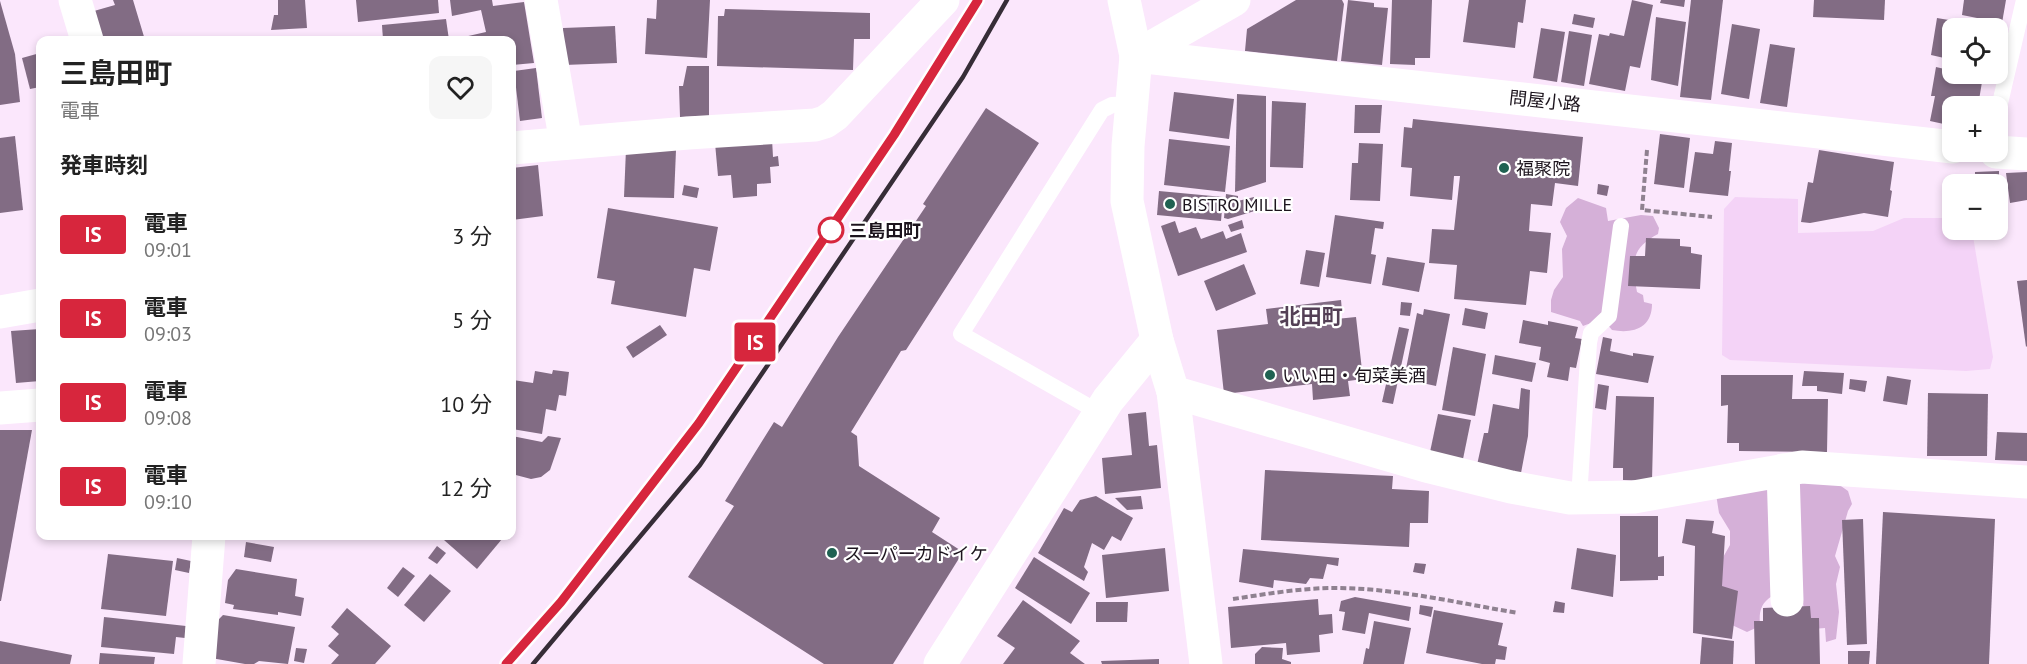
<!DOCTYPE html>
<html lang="ja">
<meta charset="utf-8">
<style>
body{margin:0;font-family:"PT Sans","Noto Sans JP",sans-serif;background:#f6f6f6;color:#222;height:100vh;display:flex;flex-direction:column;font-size:22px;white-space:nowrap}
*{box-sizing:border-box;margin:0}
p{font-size:20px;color:#767676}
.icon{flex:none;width:33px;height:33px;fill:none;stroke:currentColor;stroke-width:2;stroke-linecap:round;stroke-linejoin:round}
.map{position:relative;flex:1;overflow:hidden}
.drawer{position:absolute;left:36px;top:36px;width:480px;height:504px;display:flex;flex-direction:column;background:#fff;border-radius:12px;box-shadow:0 3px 9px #0003}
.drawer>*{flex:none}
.badge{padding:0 12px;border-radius:4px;font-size:21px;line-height:39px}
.buttons{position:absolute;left:1942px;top:18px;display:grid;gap:12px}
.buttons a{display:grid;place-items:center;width:66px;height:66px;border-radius:12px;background:#fff;box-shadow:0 3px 9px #0003;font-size:30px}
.map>.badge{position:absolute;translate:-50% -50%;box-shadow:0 0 0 3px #fff}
h2{padding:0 24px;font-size:22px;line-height:54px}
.round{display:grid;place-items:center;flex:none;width:63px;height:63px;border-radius:12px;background:#f6f6f6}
.headline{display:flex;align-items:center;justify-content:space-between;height:102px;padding:0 24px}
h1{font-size:28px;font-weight:700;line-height:45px}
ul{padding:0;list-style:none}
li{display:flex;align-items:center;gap:18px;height:84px;padding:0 24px}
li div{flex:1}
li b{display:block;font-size:22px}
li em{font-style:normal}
li .badge{min-width:66px;font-weight:700;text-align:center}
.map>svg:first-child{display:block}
.green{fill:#f4d3f7}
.forest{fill:#d5b0d8}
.building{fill:#826c84}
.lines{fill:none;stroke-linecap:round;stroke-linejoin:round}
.path{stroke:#8f8190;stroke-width:4;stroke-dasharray:6 3;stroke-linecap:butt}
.service{stroke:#fff;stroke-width:16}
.minor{stroke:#fff;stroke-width:33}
.tertiary{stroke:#fff;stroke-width:33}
.secondary{stroke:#fff;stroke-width:33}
.rail{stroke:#362d37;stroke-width:4.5}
.line-casing{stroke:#fff;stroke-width:14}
.line{stroke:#d7263d;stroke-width:9}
.poi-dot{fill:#1f6252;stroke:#fff;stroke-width:2}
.stop-dot{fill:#fff;stroke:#d7263d;stroke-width:3}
.labels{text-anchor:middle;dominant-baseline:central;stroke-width:4.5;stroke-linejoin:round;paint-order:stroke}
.street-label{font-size:18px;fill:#1c141d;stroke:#fff}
.poi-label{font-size:18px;fill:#1c141d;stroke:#fff;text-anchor:start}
.stop-label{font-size:18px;font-weight:bold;fill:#1c141d;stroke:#fff;text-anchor:start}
.quarter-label{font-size:21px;font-weight:bold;fill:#533f55;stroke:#fff}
</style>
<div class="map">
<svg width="2027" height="664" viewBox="0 0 2027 664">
<rect width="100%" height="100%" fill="#fbe7fc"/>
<polygon class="green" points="1735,197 1798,199 1798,233 1873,231 1904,218 1953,218 1953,230 1972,230 1993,357 1990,369 1966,371 1730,360 1722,355 1724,209"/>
<g class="forest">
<path d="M1578 198 1606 208 1608 221 1641 215 1653 216 1659 228 1658 234C1630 249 1632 263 1637 292L1643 295 1644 302 1652 304C1652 328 1633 334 1612 330 1604 319 1594 322 1583 326L1580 321 1551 312V300L1554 290 1563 277 1562 249 1567 236 1560 222 1566 208Z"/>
<path d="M1831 479 1848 491 1852 504 1848 511 1835 556 1840 567 1836 584 1839 612 1836 639 1826 642 1825 628 1812 629 1805 622 1803 601 1772 596C1760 604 1759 612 1760 626L1747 632 1719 619 1713 575 1730 545V531L1719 513 1716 494Z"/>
</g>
<g class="building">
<polygon points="113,0 133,0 145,40 102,40 94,11 115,5"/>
<polygon points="278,0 305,0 307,28 271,30 274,15 278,15"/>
<polygon points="356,0 438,0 439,13 358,22"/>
<polygon points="450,0 492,0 493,6 524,2 534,63 512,65 512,40 455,40 455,39 486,32 481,10 452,16"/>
<polygon points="657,0 710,0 707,58 645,54 647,18 656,19"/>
<polygon points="1296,0 1342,0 1344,4 1337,61 1245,51 1247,29"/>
<polygon points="1348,0 1374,3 1374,7 1388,8 1382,65 1341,61"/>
<polygon points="1392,0 1432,0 1430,58 1415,58 1415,65 1390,64"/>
<polygon points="1469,0 1526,0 1523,23 1518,22 1515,48 1463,42"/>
<polygon points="1632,0 1653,5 1640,68 1630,66 1625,91 1589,84 1599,34 1609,36 1610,33 1624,36"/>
<polygon points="1661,0 1685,0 1684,7 1660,3"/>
<polygon points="1691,0 1723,0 1711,100 1680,97"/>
<polygon points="1814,0 1885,0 1884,20 1813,17"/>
<polygon points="1964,0 2006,0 2002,23 1962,15"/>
<polygon points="0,1 15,54 20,102 0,105"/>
<polygon points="725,9 870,13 870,39 854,39 853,70 717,66 718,16 724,16"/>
<polygon points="1574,14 1595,18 1593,28 1572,24"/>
<polygon points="1656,17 1686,22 1678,86 1651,80"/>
<polygon points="1937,18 1990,27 1990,28 1953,28 1953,60 1931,55"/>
<polygon points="446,19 449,40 383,40 382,25"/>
<polygon points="1732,24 1760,29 1749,99 1721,94"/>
<polygon points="615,26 617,63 564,65 563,28"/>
<polygon points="1541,28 1565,32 1557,82 1533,78"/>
<polygon points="1569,31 1592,35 1584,86 1561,82"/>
<polygon points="1770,44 1795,48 1787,107 1760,103"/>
<polygon points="40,53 40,87 30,89 22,58"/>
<polygon points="687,66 709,66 709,116 680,117 679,86 683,86"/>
<polygon points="1936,67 1953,71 1953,74 1968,74 1983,76 1978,106 1953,106 1953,126 1930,121 1935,96 1931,96"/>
<polygon points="536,68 542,118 520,121 514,71"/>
<polygon points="1174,92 1234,99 1229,139 1169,131"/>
<polygon points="1237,94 1266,96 1266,182 1235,192"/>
<polygon points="1272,101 1306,103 1303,168 1270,167"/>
<polygon points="1355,105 1382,105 1380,133 1354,133"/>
<polygon points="986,108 1039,143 906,350 901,351 851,432 857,436 859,466 940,518 932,532 963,552 893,664 824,664 688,577 734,506 725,501 774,422 782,427 838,337 926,206 923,204"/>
<polygon points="1413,119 1583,137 1578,186 1555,183 1552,206 1531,204 1529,231 1551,233 1547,273 1530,271 1526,305 1454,299 1457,265 1429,263 1432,229 1454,230 1460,176 1454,176 1452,200 1410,196 1412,168 1401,167 1404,127 1412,128"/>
<polygon points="1660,134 1690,138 1684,188 1654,184"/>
<polygon points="15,136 23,210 0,213 0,138"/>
<polygon points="772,139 773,157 778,156 779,166 770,167 771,183 757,184 757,196 733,198 731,175 718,176 715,143"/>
<polygon points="1169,139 1230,146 1225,192 1164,185"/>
<polygon points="1715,141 1732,143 1729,171 1731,171 1728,196 1689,192 1695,152 1713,154"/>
<polygon points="1359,143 1383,144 1380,201 1350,200 1352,163 1358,163"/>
<polygon points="626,149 676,150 674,198 624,197"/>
<polygon points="1819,150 1894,162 1890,190 1892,191 1888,217 1864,213 1810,223 1801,222 1808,182 1813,183"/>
<polygon points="538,165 543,216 512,220 512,168"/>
<polygon points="1999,171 1999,184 1975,184 1975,172"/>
<polygon points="2027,172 2027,200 2010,203 2006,173"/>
<polygon points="1598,184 1609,186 1607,196 1597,194"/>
<polygon points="684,185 699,188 697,198 682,195"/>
<polygon points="1159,191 1223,197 1221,221 1157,215"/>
<polygon points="1226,194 1238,196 1238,201 1254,197 1258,210 1228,219 1224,218"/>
<polygon points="1998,207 2000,207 2001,237 1977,237 1977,230 1998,230"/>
<polygon points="608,208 718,227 710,271 694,268 686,317 611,304 615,281 597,278"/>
<polygon points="1335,215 1384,222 1383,229 1375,228 1371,254 1376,255 1371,284 1326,277"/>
<polygon points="1242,220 1244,228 1231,232 1228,225"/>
<polygon points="1175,221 1179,233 1196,227 1201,239 1223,231 1226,239 1241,233 1247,252 1178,276 1161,226"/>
<polygon points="1646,238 1680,239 1680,246 1691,247 1691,253 1702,255 1700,289 1628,286 1630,256 1645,256"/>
<polygon points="1306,250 1325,253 1319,287 1300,284"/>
<polygon points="1387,257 1425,263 1419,292 1382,285"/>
<polygon points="1244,264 1256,294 1216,311 1204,281"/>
<polygon points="2027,280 2027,346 2026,347 2017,281"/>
<polygon points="1341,300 1342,311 1325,313 1326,320 1356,317 1363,379 1348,381 1350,396 1313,400 1312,384 1224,394 1217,330 1268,324 1266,309"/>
<polygon points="1401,302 1412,303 1410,316 1400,315"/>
<polygon points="1465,308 1488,313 1485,329 1462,325"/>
<polygon points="1424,309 1450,314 1436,386 1404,379 1417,313 1423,315"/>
<polygon points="1523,320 1548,325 1548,321 1578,327 1575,338 1582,339 1576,368 1570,367 1568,381 1547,377 1550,363 1539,360 1541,347 1519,343"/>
<polygon points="660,325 667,335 633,358 626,347"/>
<polygon points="1399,327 1409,329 1393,404 1382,402"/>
<polygon points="40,329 40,381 16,383 11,331"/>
<polygon points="1603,337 1612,339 1610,351 1633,356 1633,353 1654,356 1648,383 1596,374"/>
<polygon points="1453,347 1486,354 1475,416 1442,410"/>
<polygon points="1495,355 1536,363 1532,382 1492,374"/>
<polygon points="553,370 569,372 566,396 559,395 556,411 546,409 542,434 512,429 513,380 533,383 535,371 552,374"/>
<polygon points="1804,371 1844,373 1842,394 1817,391 1817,386 1802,386"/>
<polygon points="1721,375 1793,375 1792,399 1828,399 1827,452 1739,451 1739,443 1727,443 1728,405 1721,406"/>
<polygon points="1887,376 1911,380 1907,405 1883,401"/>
<polygon points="1850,379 1867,381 1865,392 1849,389"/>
<polygon points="1598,384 1609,386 1606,410 1595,408"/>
<polygon points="1521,388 1530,390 1528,436 1521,473 1477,465 1484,433 1488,433 1493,404 1519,409"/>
<polygon points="1928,393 1988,394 1987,456 1927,456"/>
<polygon points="1616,396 1654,397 1652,481 1623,480 1623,468 1613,468"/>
<polygon points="1146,412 1149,446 1157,445 1161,488 1105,494 1102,458 1132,455 1128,414"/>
<polygon points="1438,414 1471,420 1463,459 1430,452"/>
<polygon points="0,430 32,430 1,601 0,601"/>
<polygon points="1997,432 2027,433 2027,461 1995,460"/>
<polygon points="512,436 542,442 548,436 561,438 550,470 541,477 531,479 512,474"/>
<polygon points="1265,470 1393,476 1392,489 1429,491 1428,523 1410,523 1409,547 1261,540"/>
<polygon points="1096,496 1133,518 1121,541 1112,536 1104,550 1092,543 1084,567 1088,572 1084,581 1038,553 1064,508 1072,512 1080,500"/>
<polygon points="1141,496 1143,509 1127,510 1115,498"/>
<polygon points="1883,512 1995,519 1989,664 1876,664"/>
<polygon points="1620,516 1658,516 1658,557 1664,556 1664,576 1658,576 1658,580 1620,581"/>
<polygon points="1686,519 1714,521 1712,533 1725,536 1722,586 1738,591 1732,639 1693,633 1695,546 1682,543"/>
<polygon points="1863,519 1867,644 1847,645 1842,520"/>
<polygon points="126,536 188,536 188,539 126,537"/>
<polygon points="448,536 498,536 502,539 477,569 444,540"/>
<polygon points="246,542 274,547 271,562 244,557"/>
<polygon points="437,546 446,553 437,564 428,558"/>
<polygon points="1165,548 1169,591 1106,598 1102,555"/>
<polygon points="1577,548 1616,555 1613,597 1571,589"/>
<polygon points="1243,549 1339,558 1338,566 1327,564 1323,579 1310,578 1306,584 1274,580 1273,588 1239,582"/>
<polygon points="108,554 173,561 166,616 101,609"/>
<polygon points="1034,557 1090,593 1071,624 1015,588"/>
<polygon points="177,558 191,561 189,573 175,570"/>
<polygon points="1415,563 1426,564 1424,574 1413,572"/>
<polygon points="403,567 415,576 398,597 387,588"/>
<polygon points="236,569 297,579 295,596 304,598 301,616 278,612 278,615 233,609 234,605 225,603 228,580"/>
<polygon points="430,574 451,591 424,622 404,605"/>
<polygon points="1355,597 1411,607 1409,621 1369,613 1365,634 1342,630 1345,612 1339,611 1341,601"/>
<polygon points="1318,599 1319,615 1332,614 1333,633 1319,635 1320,652 1287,655 1286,643 1231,648 1228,607"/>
<polygon points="1023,600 1080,641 1070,653 1085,664 1003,664 1015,648 997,636"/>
<polygon points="1555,601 1565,603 1564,613 1553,612"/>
<polygon points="1096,602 1128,602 1127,622 1096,622"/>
<polygon points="1420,605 1433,607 1431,617 1419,614"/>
<polygon points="1810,606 1811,618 1819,618 1820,664 1755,664 1754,621 1763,621 1763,608"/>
<polygon points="347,608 391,646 375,664 331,664 339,655 328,646 339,634 331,627"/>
<polygon points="1434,610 1503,623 1498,645 1507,647 1505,660 1496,659 1495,664 1482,664 1426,653"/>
<polygon points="223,615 295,627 288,664 259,661 254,664 245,664 211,658 218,620"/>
<polygon points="104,617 186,626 185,638 176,637 174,654 101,647"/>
<polygon points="1374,621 1411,628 1404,664 1363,664 1366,648 1369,649"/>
<polygon points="1702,637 1734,641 1733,664 1700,664"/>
<polygon points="0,641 72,655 70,664 0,664"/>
<polygon points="1262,647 1283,648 1282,659 1291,662 1291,664 1255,664 1255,654"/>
<polygon points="296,648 307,649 304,663 294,661"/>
<polygon points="1848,651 1870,651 1869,664 1848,664"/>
<polygon points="100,653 155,657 154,664 99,664"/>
<polygon points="1159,659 1159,664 1102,664 1101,661"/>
</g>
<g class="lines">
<g class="path">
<polyline points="1647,150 1642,210 1712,217"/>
<path d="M1233 599C1266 594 1301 588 1334 588 1396 588 1458 603 1518 613"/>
</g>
<g class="service">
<polyline points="1998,112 2024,0"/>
<polyline points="1100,413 961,334 1102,110 1112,105 1132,104"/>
<polyline points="1579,498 1589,343 1591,333 1609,316 1621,226"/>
</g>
<g class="minor">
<polyline points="75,0 87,40"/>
<polyline points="541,0 566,143"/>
<polyline points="1136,56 1953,147"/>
<polyline points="512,148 688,133 815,125 825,122 835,115 943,0"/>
<polyline points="1996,152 2027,154"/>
<polyline points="0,312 40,305"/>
<polyline points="1173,392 1426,466 1511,487 1570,498 1634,497 1802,467 2027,482"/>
<polyline points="0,408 40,405"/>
<polyline points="1783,470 1787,600"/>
<polyline points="199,664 209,536"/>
<polyline points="940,664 1108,400 1157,340"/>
</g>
<polyline class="tertiary" points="1124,0 1136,56 1128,146 1127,201 1157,340 1173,392 1206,664"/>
<polyline class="secondary" points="1136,56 1234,0"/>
<g class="rail">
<polyline points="506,664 562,602 699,423 831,231 919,97 978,0"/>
<polyline points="533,664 700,465 963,77 1007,0"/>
</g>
</g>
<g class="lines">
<defs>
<polyline id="line" points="506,664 561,602 699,423 894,135 978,0"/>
</defs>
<use href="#line" class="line-casing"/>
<use href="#line" class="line"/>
</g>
<g class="poi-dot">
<circle cx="1504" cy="168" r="6"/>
<circle cx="1170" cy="204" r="6"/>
<circle cx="1270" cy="375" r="6"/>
<circle cx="832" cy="553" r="6"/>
</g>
<circle class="stop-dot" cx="831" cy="230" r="12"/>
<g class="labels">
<g class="street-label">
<text transform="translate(1545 101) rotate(6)">問屋小路</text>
</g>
<g class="poi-label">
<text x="1516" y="168">福聚院</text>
<text x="1182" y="204">BISTRO MILLE</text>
<text x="1282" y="375">いい田・旬菜美酒</text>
<text x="844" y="553">スーパーカドイケ</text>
</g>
<g class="stop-label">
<text x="849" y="230">三島田町</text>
</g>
<g class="quarter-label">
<text x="1311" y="316">北田町</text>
</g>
</g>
</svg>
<div class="buttons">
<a><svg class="icon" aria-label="locate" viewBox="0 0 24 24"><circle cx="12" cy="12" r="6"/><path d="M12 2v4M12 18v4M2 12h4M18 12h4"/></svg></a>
<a>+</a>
<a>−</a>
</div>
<b class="badge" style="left:755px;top:342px;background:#d7263d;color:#fff">IS</b>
<section class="drawer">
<div class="headline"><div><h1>三島田町</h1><p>電車</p></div><a class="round"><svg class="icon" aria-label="heart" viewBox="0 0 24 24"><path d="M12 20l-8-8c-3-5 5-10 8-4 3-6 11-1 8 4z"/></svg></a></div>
<h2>発車時刻</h2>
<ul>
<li><span class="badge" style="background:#d7263d;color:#fff">IS</span><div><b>電車</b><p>09:01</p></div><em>3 分</em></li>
<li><span class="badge" style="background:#d7263d;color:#fff">IS</span><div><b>電車</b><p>09:03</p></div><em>5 分</em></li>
<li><span class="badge" style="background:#d7263d;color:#fff">IS</span><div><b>電車</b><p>09:08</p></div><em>10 分</em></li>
<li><span class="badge" style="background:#d7263d;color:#fff">IS</span><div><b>電車</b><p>09:10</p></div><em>12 分</em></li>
</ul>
</section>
</div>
